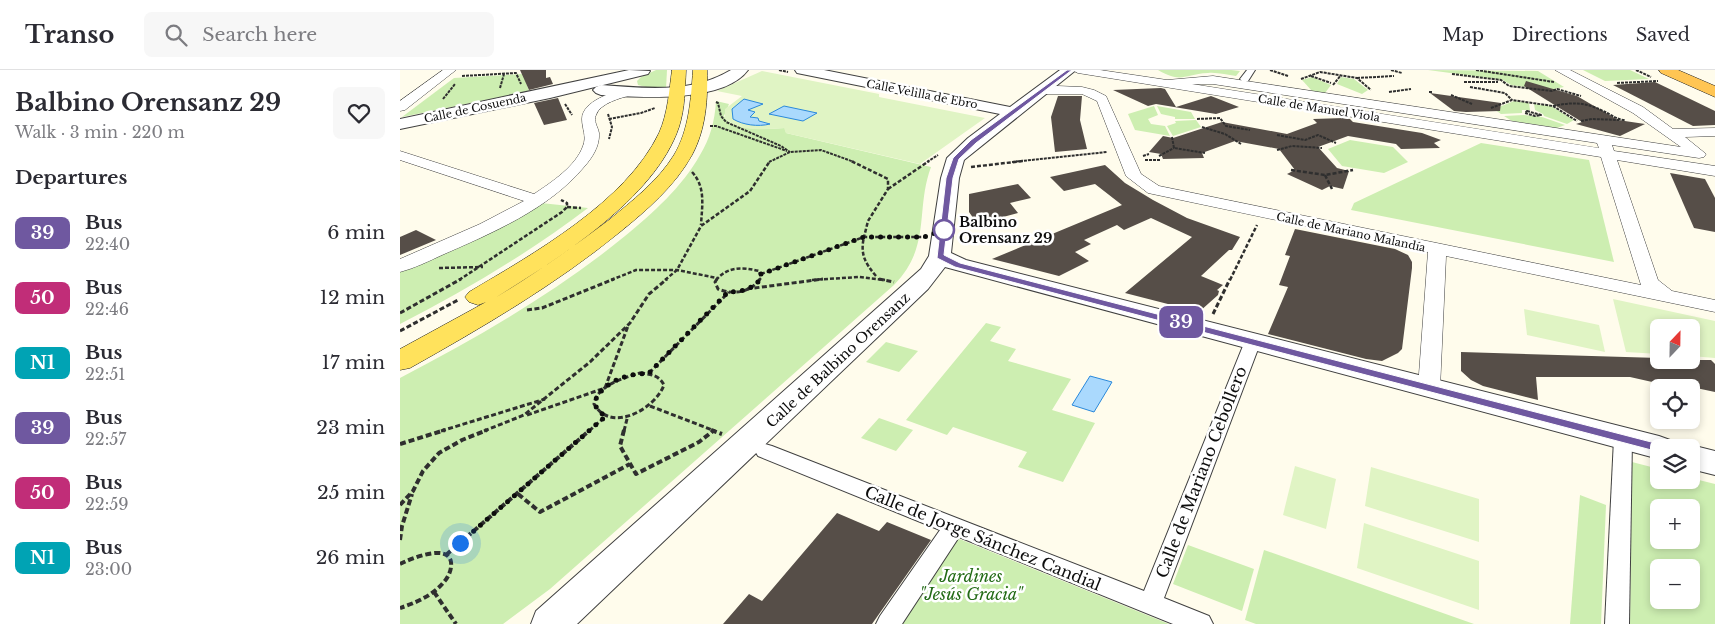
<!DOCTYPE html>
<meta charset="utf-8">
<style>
body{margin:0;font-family:"Libre Baskerville",serif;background:#f7f7f7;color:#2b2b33;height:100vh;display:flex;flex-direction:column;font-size:19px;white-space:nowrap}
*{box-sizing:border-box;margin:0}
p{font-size:16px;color:#7c7c81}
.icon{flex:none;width:28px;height:28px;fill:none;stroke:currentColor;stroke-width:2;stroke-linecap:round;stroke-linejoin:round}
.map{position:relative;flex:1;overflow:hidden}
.side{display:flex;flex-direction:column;background:#fff;width:400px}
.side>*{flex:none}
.badge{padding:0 10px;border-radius:8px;font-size:18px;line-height:32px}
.needle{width:32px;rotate:22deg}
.controls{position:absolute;left:1250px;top:249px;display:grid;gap:10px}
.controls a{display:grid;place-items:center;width:50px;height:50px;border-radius:8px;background:#fff;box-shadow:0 2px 8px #0003;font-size:25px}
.you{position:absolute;width:25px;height:25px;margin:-12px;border:4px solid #fff;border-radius:50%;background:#1a73e8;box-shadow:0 0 0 8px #1a73e833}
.map>.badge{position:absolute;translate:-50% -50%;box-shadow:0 0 0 2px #fff}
h2{padding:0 15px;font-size:19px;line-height:45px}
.round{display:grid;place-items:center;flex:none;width:52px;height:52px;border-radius:8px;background:#f7f7f7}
.summary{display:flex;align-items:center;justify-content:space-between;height:85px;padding:0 15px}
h1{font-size:24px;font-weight:700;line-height:38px}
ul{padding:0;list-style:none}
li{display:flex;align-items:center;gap:15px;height:65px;padding:0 15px}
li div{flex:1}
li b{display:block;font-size:19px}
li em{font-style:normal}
li .badge{min-width:55px;font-weight:700;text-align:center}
header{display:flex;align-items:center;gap:30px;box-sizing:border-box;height:70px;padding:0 25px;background:#fff;border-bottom:1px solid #e1e1e2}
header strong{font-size:24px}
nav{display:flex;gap:28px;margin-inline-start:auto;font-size:18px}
.search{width:350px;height:45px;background:#f7f7f7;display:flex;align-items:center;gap:12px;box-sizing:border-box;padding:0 18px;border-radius:8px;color:#7c7c81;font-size:19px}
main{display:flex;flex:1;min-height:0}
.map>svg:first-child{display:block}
.green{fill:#cdeeb1;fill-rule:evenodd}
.pitch{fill:#e0f4c4}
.water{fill:#aad9fd;stroke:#2a89db}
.building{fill:#564e48}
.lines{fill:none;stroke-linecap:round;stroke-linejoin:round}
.pedestrian-casing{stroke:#404040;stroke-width:2}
.minor-casing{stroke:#404040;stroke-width:1}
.tertiary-casing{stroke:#404040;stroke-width:2}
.primary-casing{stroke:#1e1e1e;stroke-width:1}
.trunk-casing{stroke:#1e1e1e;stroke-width:1}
.path-far3{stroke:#2f2f2f;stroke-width:2;stroke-dasharray:3 1;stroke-linecap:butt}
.path-far2{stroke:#2f2f2f;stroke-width:2.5;stroke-dasharray:4 2;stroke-linecap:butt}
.path-far1{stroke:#2f2f2f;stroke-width:3;stroke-dasharray:5 2.5;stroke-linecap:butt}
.path{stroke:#2f2f2f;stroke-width:4;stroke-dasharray:6 3;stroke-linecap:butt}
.pedestrian{fill:#fff;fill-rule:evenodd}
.minor{fill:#fff;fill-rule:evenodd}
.tertiary{fill:#fff;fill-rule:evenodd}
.primary{fill:#ffe25c;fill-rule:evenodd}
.trunk{fill:#ffc553;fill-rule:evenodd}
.line{fill:#6f58a0;stroke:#fff}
.walk{stroke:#0d0d0d;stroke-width:5;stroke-dasharray:0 9}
.stop-dot{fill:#fff;stroke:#6f58a0;stroke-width:2.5}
.labels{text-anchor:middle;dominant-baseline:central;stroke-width:5;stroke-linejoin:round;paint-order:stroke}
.far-street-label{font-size:11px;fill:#0d0d0d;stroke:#fff}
.stop-label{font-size:14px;font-weight:bold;fill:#0d0d0d;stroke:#fff;text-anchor:start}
.street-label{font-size:14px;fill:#0d0d0d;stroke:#fff}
.near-street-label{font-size:16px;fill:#0d0d0d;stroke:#fff}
.near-park-label{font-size:16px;font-style:italic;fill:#236b16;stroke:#fff}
</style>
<header>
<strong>Transo</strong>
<div class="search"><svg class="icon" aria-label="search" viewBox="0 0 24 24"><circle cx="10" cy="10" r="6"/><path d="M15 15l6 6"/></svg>Search here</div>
<nav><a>Map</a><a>Directions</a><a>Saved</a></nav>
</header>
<main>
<section class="side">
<div class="summary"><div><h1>Balbino Orensanz 29</h1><p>Walk · 3 min · 220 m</p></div><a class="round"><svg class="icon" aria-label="heart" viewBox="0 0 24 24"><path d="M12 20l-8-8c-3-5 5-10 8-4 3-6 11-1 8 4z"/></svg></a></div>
<h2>Departures</h2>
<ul>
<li><span class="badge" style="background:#6f58a0;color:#fff">39</span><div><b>Bus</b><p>22:40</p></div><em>6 min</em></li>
<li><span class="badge" style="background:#c12d78;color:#fff">50</span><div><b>Bus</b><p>22:46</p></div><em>12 min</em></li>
<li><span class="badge" style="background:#00a3b4;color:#fff">N1</span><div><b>Bus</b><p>22:51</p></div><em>17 min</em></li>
<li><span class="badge" style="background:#6f58a0;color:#fff">39</span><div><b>Bus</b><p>22:57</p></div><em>23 min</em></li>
<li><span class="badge" style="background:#c12d78;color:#fff">50</span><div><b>Bus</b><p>22:59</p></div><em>25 min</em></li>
<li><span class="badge" style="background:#00a3b4;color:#fff">N1</span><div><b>Bus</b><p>23:00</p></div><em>26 min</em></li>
</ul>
</section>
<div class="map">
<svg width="1315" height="554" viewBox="0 0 1315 554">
<rect width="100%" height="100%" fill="#fffcec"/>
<g class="green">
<polygon points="256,0 267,0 266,19 254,19 238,15 237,11 241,7"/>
<path d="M758 0H831L840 1 836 6C827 5 817 2 808 3 784 4 782 14 758 0Z"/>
<polygon points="1028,0 1138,1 1164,17 1149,20 1111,15 1103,10"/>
<polygon points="1183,0 1230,0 1249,9 1205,11"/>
<polygon points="123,4 129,21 2,47 54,8"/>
<polygon points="912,7 931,15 925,23 912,21 902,10"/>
<polygon points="941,7 954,9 968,20 962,24 937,14"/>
<path d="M316 31 329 34 324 46C332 62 369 59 385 58L386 63 531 97C515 140 532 176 494 215L150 519 103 554H0V308C78 267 157 222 225 166 253 143 282 117 300 85 310 69 315 50 316 31Z"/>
<polygon points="1114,31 1129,33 1130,40 1122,40 1122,43 1101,44 1094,39"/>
<polygon points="1134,34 1151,36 1174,50 1167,54 1144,46 1143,44 1135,40"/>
<polygon points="754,36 758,45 748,49 751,54 765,56 770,66 735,60 728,44"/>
<polygon points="757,36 791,42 795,49 775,49 775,47 761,44"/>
<polygon points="1124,45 1142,47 1165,55 1157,58 1112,51 1104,46"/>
<polygon points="796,50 801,57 773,66 767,56 776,53 775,51"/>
<polygon points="950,70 993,77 1008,92 984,103 942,96 928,79"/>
<polygon points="1081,73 1189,90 1214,192 951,140 954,133"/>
<path d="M141 133 188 138C129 183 66 220 0 254V202L55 178Z"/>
<polygon points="586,253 601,257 590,271 616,279 608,291 671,309 652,340 695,353 663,412 618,397 627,382 553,357 547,365 506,350"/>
<polygon points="486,272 518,281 499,302 466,292"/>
<polygon points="479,348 513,360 496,381 461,368"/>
<path d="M1232 392 1259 399V410H1291V408L1315 414V554H1230ZM1259 438H1291V470H1259ZM1259 498H1291V530H1259Z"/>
<polygon points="1180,425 1206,435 1201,554 1170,554"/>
<polygon points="557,468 769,554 499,554"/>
<polygon points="788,475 854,499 842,541 773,514"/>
<polygon points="864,480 1074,554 856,554 845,550"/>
</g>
<g class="pitch">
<path d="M362 1 474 23 479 24V27L585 48 520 94 386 63 384 58C366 59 338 63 325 48V39L342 26 317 21Z"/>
<polygon points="1213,229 1315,251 1315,288 1291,286 1291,258 1259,258 1259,284 1226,282"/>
<polygon points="1124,239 1199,255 1205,282 1127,265"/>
<polygon points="895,396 936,409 926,459 883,445"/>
<polygon points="971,397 1079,429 1079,472 965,436"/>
<polygon points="964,453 1079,491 1079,540 957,498"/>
</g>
<g class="water">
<path d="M344 29 363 34 348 40 355 42 350 47 358 48 359 51 370 54C358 57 343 55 333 49L332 39Z"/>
<polygon points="384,36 417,43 403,51 369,44"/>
<polygon points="690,306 712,312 694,342 672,335"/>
</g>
<g class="building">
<polygon points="120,0 146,0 146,8 150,7 153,14 129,20"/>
<polygon points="1126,11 1177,26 1218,50 1245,54 1220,66 1176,54 1182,52 1124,16"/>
<polygon points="1255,12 1315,41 1315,55 1293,56 1213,15"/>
<polygon points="761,18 765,19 776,37 811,26 839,37 816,44 756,34 748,36 713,20"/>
<polygon points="1030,23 1101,33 1100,41 1066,42 1054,41"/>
<polygon points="658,26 682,26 680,50 687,79 655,82 651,47"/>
<polygon points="158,28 167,50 144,55 134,33"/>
<polygon points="944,48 950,49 953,52 1022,63 1041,70 1034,73 1040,78 1001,79 996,74 948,66 918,77 937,98 949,101 943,119 930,116 922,120 887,104 895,100 879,79 835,71 802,83 804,88 763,89 761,84 749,82 763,66 773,68 822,52 887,64 917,53 913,49"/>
<polygon points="705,95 725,113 753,130 787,148 840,167 832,180 829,180 801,206 823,215 817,220 819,221 818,225 799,242 725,223 792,167 751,148 724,160 717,155 684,170 691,174 675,182 689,191 659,206 592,189 722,135 695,114 664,121 650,107"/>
<polygon points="1270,103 1305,109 1315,128 1315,162 1294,158"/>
<polygon points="618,114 631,128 610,133 618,143 588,151 586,150 576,152 569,142 569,124"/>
<polygon points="895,159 995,179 1008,185 1012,192 1012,198 1002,279 998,283 982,291 966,289 868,264 888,217 879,215 890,186 885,185"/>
<polygon points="16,160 36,170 0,185 0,167"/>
<polygon points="1061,282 1259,288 1259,290 1311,290 1315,294 1315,322 1268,312 1270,316 1230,307 1136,307 1138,330 1083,316 1071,310 1061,301"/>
<polygon points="437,443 479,461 487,452 531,470 472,554 323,554 349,524 362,531"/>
</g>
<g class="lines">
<defs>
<g id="pedestrian">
<polygon points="847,0 855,0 848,11 842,11 840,9"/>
<polygon points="853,266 859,267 861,271 764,528 809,546 813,554 773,554 559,467 502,554 476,554 480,546 540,460 358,386 355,381 358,376 365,374 372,376 744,521 845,271 847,267"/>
<polygon points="1223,362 1230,364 1232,369 1229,554 1205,554 1214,369 1216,364"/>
</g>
<g id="minor">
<polygon points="43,0 56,0 5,40 0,41 0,31"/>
<path d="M672 0H700L767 10 813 6 1281 77 1233 43 1155 0H1170L1243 37 1273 59 1315 58V66L1285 67 1306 84 1304 87 1299 88 1212 75 1214 81 1315 96V106L1217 90 1258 210 1272 221 1315 230V242L1046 186 1040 318 1037 324 1029 326 1021 324 1018 318 1028 182 748 123 726 106 697 31 682 24H642L638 23 636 20 638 17 657 16 682 17 694 20 706 26 741 104 759 116 1241 215 1201 87 678 3ZM792 14H813L1197 73 1199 78Z"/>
<path d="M227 18 233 22 231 25C221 28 200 33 196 45 193 51 198 57 199 63 200 76 192 88 184 97 149 139 92 163 42 185 29 191 15 198 0 202V189L80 154 124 131 0 90V81L134 124C152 112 176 96 183 76 187 66 182 59 182 49 182 31 213 22 227 18Z"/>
</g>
<g id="tertiary">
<polygon points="229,0 250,1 248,4 150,28 0,59 0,49"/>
<path d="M331 0H348C323 34 238 27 201 25L196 23 193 20 196 17 201 15C245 18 292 24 331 0Z"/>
<polygon points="395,0 424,0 610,37 660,0 676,0 564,90 559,108 551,183 566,190 1259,366 1270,370 1274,378 1259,378 1259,389 545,197 528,219 177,554 131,554 136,541 521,199 529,186 541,108 547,88 568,68 600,44 402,4 397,3"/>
<polygon points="1291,375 1315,381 1315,405 1291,399 1291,378 1284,378"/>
</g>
<path id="primary" d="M272 0H286C285 19 285 38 279 57 255 129 157 189 95 228 135 204 172 178 209 150 232 131 258 111 274 85 289 60 291 29 293 0H307C308 29 306 59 292 85 275 116 247 140 220 162 155 215 83 257 10 298L0 300V279L86 232 78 235 69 232 65 227 69 222C133 184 226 132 259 63 268 43 269 21 272 0Z"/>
<polygon id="trunk" points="1259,0 1278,0 1315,16 1315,27 1261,3"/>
</defs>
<use href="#pedestrian" class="pedestrian-casing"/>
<use href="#minor" class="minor-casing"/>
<use href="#tertiary" class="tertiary-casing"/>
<use href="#primary" class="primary-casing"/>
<use href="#trunk" class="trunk-casing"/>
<g class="path-far3">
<polyline points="379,0 388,2"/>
<polyline points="870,0 888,6"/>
<polyline points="991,0 1002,3"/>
<polyline points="1076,0 1154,12"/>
<polyline points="1236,0 1251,7"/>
<polyline points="1052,4 1101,10 1109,16 1152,21 1157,19 1181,26"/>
<polyline points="62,6 116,3 121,14"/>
<polyline points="911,6 931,13"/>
<polyline points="957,8 994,6"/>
<polyline points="901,9 920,2 957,8 971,20"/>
<polyline points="1064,12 1098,12"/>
<polyline points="1217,13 1258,11"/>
<polyline points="933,15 941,5"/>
<polyline points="1070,17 1105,23 1112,30"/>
<polyline points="100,18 104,4"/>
<polyline points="989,22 1011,19"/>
<polyline points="1029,22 1033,22"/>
<polyline points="1051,25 1072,34"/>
<polyline points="43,29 55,14"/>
<polyline points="316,32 318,33 321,46 326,52 381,76 390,82"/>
<polyline points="165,34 172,45"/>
<path d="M1153 36C1171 32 1186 32 1203 41 1210 44 1217 50 1225 50"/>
<polyline points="1091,38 1112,30 1153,36 1177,51"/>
<polygon points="1127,41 1141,45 1135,46 1125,43"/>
<polyline points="208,44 212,57 209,69"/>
<polyline points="209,49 241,43 255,38"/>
<polyline points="797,49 820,48 826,56 850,60"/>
<polyline points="1181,51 1192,49 1219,50"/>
<polyline points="310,56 316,56 387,81"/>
<polyline points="802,57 825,64 841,74"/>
<polyline points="877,65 905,70 918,65 936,73"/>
<polyline points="772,67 774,78 805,83"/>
<polyline points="877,80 892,76 922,78"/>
<polyline points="743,86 749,84"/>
<polyline points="759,86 774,78"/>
<polyline points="745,90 761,90"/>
<polyline points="369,92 390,82 421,80 454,92"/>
<polyline points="527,92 538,85"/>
<polyline points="612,92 707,82"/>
</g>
<g class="path-far2">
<polyline points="571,97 623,91"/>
<polyline points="891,100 925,105 953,100"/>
<path d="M292 102C306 117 302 136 301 155"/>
<polyline points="925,105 932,119"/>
<polyline points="488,119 529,91"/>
<polyline points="167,137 181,138"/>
<polyline points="39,198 83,197"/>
<polyline points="361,204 464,167 468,151 488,119 488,109 451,91"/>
<path d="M476 206C465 193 460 184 464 167H524"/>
<polyline points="59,210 162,142 167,137 167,133 161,130"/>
<polyline points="211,210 236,200 277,200 317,208"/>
<polyline points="265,210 277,200 301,156 350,121 370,91"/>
<path d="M316 210C328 196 343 197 359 201L361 208 359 210"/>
<polyline points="412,210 459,207 485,210"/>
<polyline points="830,210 857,155"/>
</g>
<g class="path-far1">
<path d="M317 209 315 212 318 219C333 225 350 223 360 209"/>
<polyline points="479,209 494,212"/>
<polyline points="347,219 423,209"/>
<polyline points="127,240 142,238 214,209"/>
<polyline points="0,243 61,209"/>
<polyline points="813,244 830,209"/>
<polyline points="0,261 58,230"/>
<path d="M240 303C250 304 259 305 264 315 255 339 211 364 194 334 197 315 224 308 240 303Z"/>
<polyline points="249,303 329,222"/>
<polyline points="250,336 315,361"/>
<polyline points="127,345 205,318 228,256"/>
<polyline points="41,361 145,329"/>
<polyline points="84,361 124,345 190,292 230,253 249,224 267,209"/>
<polyline points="189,361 206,346"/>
<polyline points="224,361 228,345"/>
</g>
<g class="path">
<polyline points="224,360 220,376 236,404 299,372 313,361"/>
<polyline points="311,360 322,364"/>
<polyline points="0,374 45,360"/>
<polyline points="118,424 140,442 230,394"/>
<polyline points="0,435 13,421 23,401 39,383 62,370 87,360"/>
<polyline points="0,470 2,456 12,424"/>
<polyline points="46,485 190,360"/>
<path d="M0 494C10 489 48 473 51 492 52 500 48 508 43 513 32 526 15 533 0 538"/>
<polyline points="34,522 56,554"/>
</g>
<use href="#pedestrian" class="pedestrian"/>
<use href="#minor" class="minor"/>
<use href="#tertiary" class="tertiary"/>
<use href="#primary" class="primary"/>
<use href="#trunk" class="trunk"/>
</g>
<polygon class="line" points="667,0 672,0 576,73 559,89 553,108 544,185 560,193 1259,374 1264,378 1263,381 1259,382 555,197 537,188 546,108 553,88 571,70"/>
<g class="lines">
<path class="walk" d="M60 473 206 346C181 333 206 314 221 308 230 305 239 303 248 304L328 222C341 222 354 219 361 208V204L464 167H524L544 160"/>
</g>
<circle class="stop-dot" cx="544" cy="160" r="10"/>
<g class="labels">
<g class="far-street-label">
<text transform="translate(522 24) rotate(11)">Calle Velilla de Ebro</text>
<text transform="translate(75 38) rotate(-12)">Calle de Cosuenda</text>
<text transform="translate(919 38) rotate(9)">Calle de Manuel Viola</text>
<text transform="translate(951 162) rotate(12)">Calle de Mariano Malandía</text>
</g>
<g class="stop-label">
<text x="559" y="152">Balbino<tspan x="559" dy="16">Orensanz 29</tspan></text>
</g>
<g class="street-label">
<text transform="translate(438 290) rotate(-43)">Calle de Balbino Orensanz</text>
</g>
<g class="near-street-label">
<text transform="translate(801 402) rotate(-69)">Calle de Mariano Cebollero</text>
<text transform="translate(583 468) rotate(22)">Calle de Jorge Sánchez Candial</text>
</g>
<g class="near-park-label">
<text x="571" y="506">Jardines<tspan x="571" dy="18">"Jesús Gracia"</tspan></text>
</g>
</g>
</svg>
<div class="controls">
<a><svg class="needle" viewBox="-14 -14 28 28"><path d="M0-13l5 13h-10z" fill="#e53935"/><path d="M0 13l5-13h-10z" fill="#7c7c81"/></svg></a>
<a><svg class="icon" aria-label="locate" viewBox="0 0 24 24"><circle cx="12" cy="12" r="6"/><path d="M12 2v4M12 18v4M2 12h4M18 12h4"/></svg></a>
<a><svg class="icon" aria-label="layers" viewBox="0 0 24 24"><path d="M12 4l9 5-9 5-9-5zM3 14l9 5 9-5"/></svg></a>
<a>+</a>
<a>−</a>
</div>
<div class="you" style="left:60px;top:473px"></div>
<b class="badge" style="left:781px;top:252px;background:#6f58a0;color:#fff">39</b>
</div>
</main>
